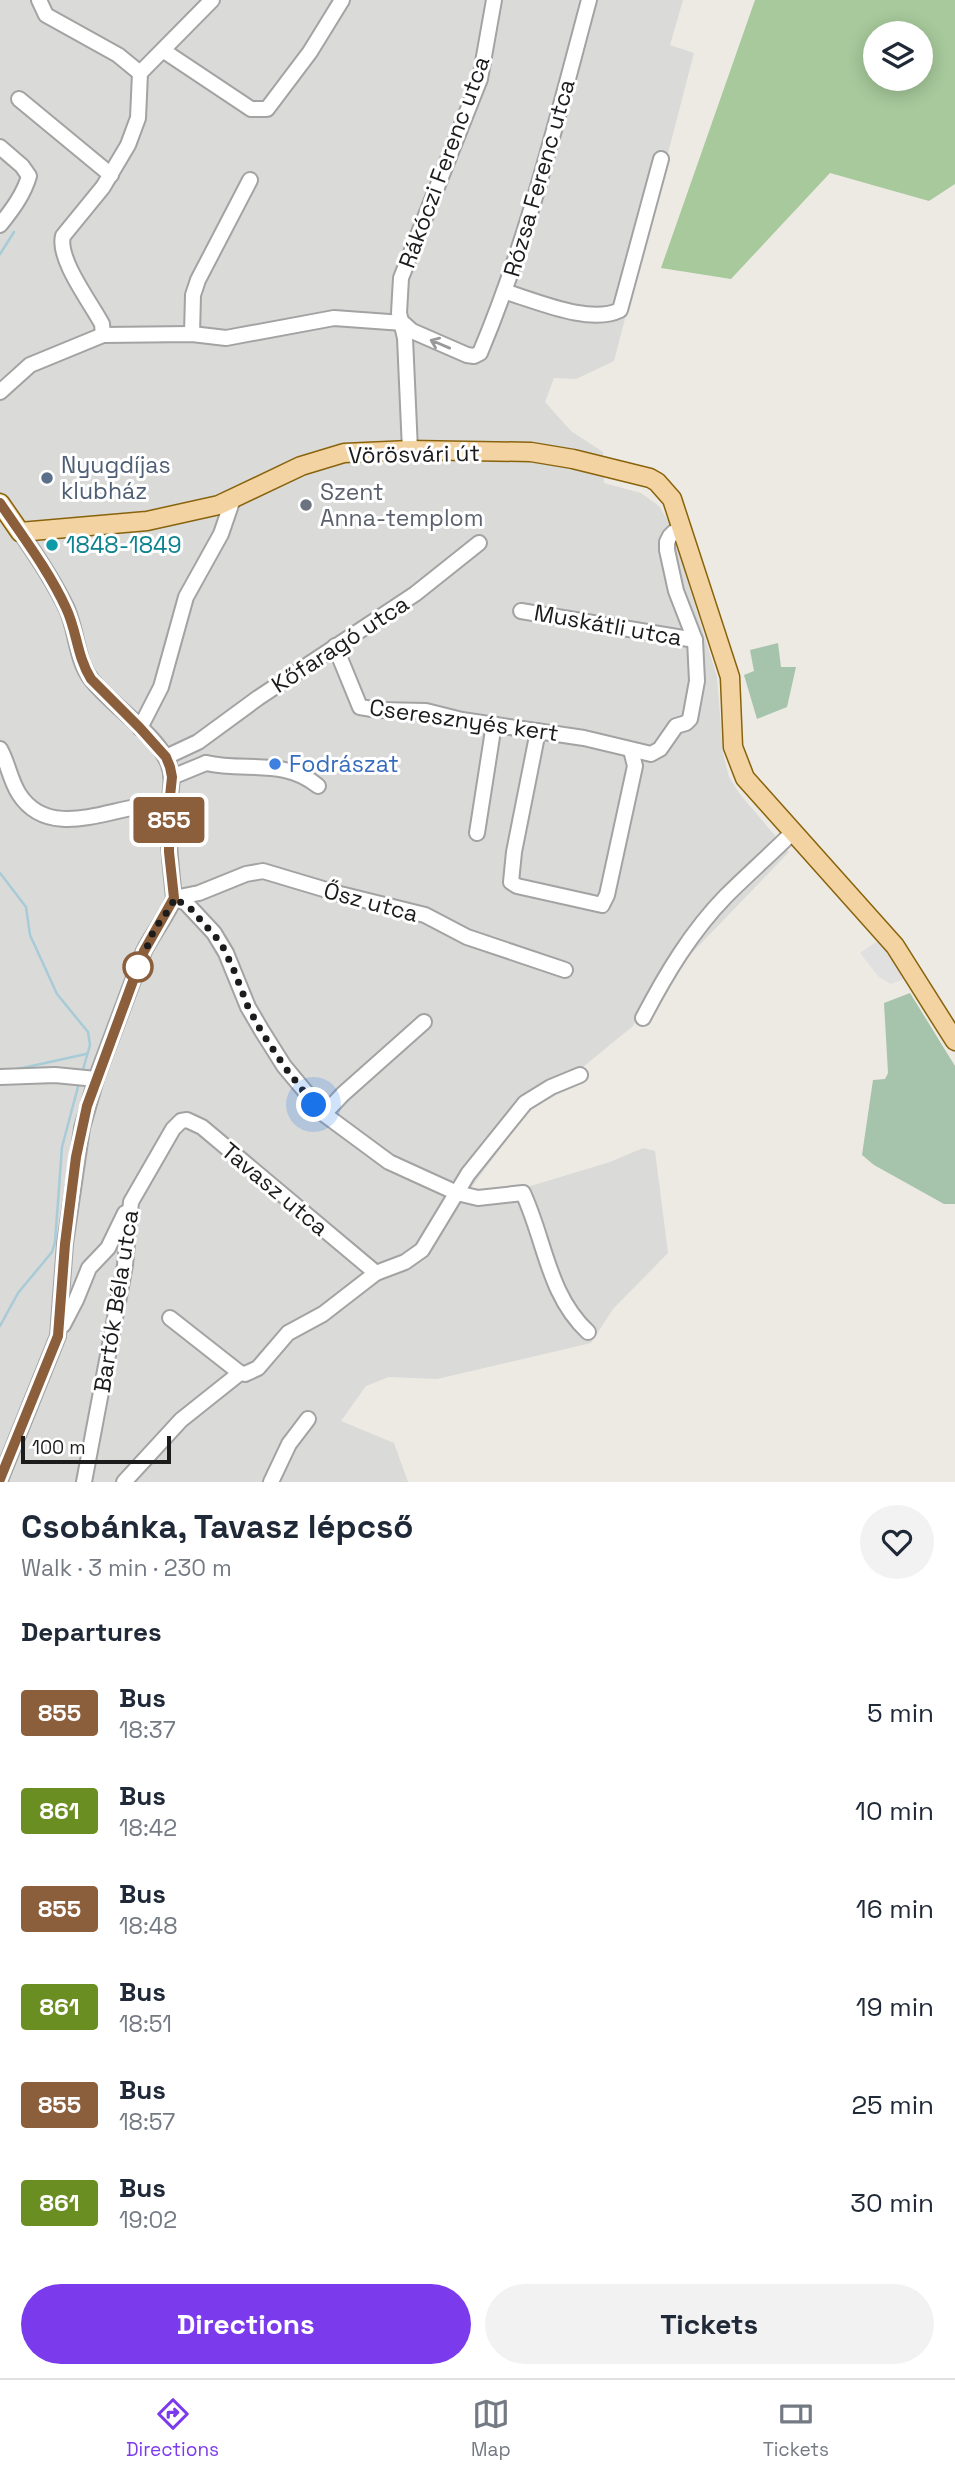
<!DOCTYPE html>
<meta charset="utf-8">
<style>
body{margin:0;font-family:"Space Grotesk",sans-serif;background:#f2f2f3;color:#1f2937;height:100vh;display:flex;flex-direction:column;font-size:26px;white-space:nowrap}
*{box-sizing:border-box;margin:0}
p{font-size:23px;color:#747a83}
.icon{flex:none;width:38px;height:38px;fill:none;stroke:currentColor;stroke-width:2;stroke-linecap:round;stroke-linejoin:round}
.map{position:relative;height:1482px;overflow:hidden}
.panel{display:flex;flex-direction:column;background:#fff;flex:1}
.panel>*{flex:none}
.badge{padding:0 14px;border-radius:5px;font-size:24px;line-height:46px}
.fabs{position:absolute;left:863px;top:21px;display:grid;gap:14px}
.fabs a{display:grid;place-items:center;width:70px;height:70px;border-radius:50%;background:#fff;box-shadow:0 4px 18px #0003;font-size:35px}
.scale{position:absolute;left:21px;bottom:18px;width:150px;box-sizing:border-box;padding-left:7px;border:4px solid #1c1c1c;border-top:0;font-size:19px;line-height:24px;white-space:nowrap;color:#1c1c1c;-webkit-text-stroke:5px #fff;paint-order:stroke}
.you{position:absolute;width:35px;height:35px;margin:-18px;border:5px solid #fff;border-radius:50%;background:#1a73e8;box-shadow:0 0 0 10px #1a73e833}
.map>.badge{position:absolute;translate:-50% -50%;box-shadow:0 0 0 4px #fff}
h2{padding:0 21px;font-size:26px;line-height:63px}
.round{display:grid;place-items:center;flex:none;width:74px;height:74px;border-radius:37px;background:#f2f2f3}
.headline{display:flex;align-items:center;justify-content:space-between;height:119px;padding:0 21px}
h1{font-size:33px;font-weight:800;line-height:52px}
.cta{display:flex;gap:14px;margin-top:auto;padding:14px 21px}
.cta a{flex:1;height:80px;border-radius:42px;background:#7c3aed;color:#fff;font-size:28px;font-weight:800;line-height:80px;text-align:center}
.cta a+a{background:#f2f2f3;color:#1f2937}
ul{padding:0;list-style:none}
li{display:flex;align-items:center;gap:21px;height:98px;padding:0 21px}
li div{flex:1}
li b{display:block;font-size:26px}
li em{font-style:normal}
li .badge{min-width:77px;font-weight:700;text-align:center}
.tab-bar{display:flex;justify-content:space-around;align-items:center;height:98px;border-top:2px solid #e0e1e3;background:#fff;font-size:19px;color:#747a83}
.tab-bar a{display:grid;justify-items:center;gap:4px}
.tab-bar .active{color:#7c3aed}
.map>svg:first-child{display:block}
.residential{fill:#dadad9}
.forest{fill:#a7c99b;fill-rule:evenodd}
.cemetery{fill:#a6c4ac}
.parking{fill:#e0e0e0}
.lines{fill:none;stroke-linecap:round;stroke-linejoin:round}
.stream{stroke:#a7cbd7;stroke-width:2.5}
.minor-casing{stroke:#a3a3a3;stroke-width:18}
.major-casing{stroke:#89630c;stroke-width:21}
.minor{stroke:#fff;stroke-width:14}
.major{stroke:#f3d3a1;stroke-width:18}
.oneway{stroke:#999}
.line-casing{stroke:#fff;stroke-width:16}
.line{stroke:#8b5e3c;stroke-width:10}
.walk{stroke:#1c1c1c;stroke-width:7;stroke-dasharray:0 12.6}
.service-dot{fill:#5c6f8a;stroke:#fff;stroke-width:2.5}
.worship-dot{fill:#6b7280;stroke:#fff;stroke-width:2.5}
.culture-dot{fill:#0f9aa8;stroke:#fff;stroke-width:2.5}
.shop-dot{fill:#3f7fe0;stroke:#fff;stroke-width:2.5}
.stop-dot{fill:#fff;stroke:#8b5e3c;stroke-width:3.5}
.labels{text-anchor:middle;dominant-baseline:central;stroke-width:6;stroke-linejoin:round;paint-order:stroke}
.street-label{font-size:23px;fill:#1c1c1c;stroke:#fff}
.service-label{font-size:23px;fill:#4e5e75;stroke:#fff;text-anchor:start}
.worship-label{font-size:23px;fill:#5b616d;stroke:#fff;text-anchor:start}
.culture-label{font-size:23px;fill:#0d838f;stroke:#fff;text-anchor:start}
.shop-label{font-size:23px;fill:#366cbe;stroke:#fff;text-anchor:start}
</style>
<div class="map">
<svg width="955" height="1482" viewBox="0 0 955 1482">
<rect width="100%" height="100%" fill="#edeae3"/>
<polygon class="residential" points="0,0 683,0 670,45 694,53 614,361 576,379 554,378 545,402 571,431 603,452 604,483 641,493 659,506 670,524 717,677 723,753 729,777 739,793 789,852 686,959 676,954 633,1026 527,1113 470,1189 477,1192 514,1191 610,1162 643,1148 655,1151 668,1253 613,1309 591,1343 437,1379 389,1377 366,1386 341,1421 394,1443 408,1482 0,1482"/>
<path class="forest" d="M755 0H955V184L929 201 830 173 731 279 661 268ZM875 33H920V79H875Z"/>
<g class="cemetery">
<polygon points="778,643 781,667 796,667 787,707 757,719 744,675 754,671 750,650"/>
<polygon points="910,993 955,1066 955,1204 944,1204 874,1165 862,1155 873,1080 885,1079 888,1073 884,1003"/>
</g>
<polygon class="parking" points="882,938 912,976 891,984 879,977 864,958 860,953"/>
<g class="lines">
<g class="stream">
<polyline points="0,254 14,232"/>
<polyline points="0,873 26,907 30,935 57,994 88,1032 90,1045 82,1073"/>
<polyline points="18,1069 86,1054"/>
<polyline points="0,1326 18,1293 52,1252 55,1242 62,1147 79,1083"/>
</g>
<defs>
<g id="minor">
<polyline points="39,0 46,15 118,55 140,73"/>
<polyline points="164,51 251,109 267,109 310,52 342,0"/>
<polyline points="19,99 111,175"/>
<path d="M0 147 22 166 29 176C24 194 12 210 0 225"/>
<path d="M506 292C537 301 590 325 620 310L661 159"/>
<polyline points="192,334 193,295 198,280 250,180"/>
<path d="M103 335 102 324C91 303 57 259 63 236L103 187 128 145 138 118 140 73 212 0"/>
<path d="M0 392 30 365 103 335 192 334 226 338 334 318 403 323 412 331 467 355 474 356 480 353C528 239 557 119 589 0"/>
<polyline points="410,450 405,338 399,313 401,278 480,79 494,0"/>
<polyline points="521,611 695,640"/>
<polyline points="335,646 360,707 378,710 426,711 462,720 584,738 651,754 660,749 676,726 686,723 690,719 697,681 695,640 676,591 667,550 667,542 670,536 674,532 683,530"/>
<polyline points="140,728 161,687 186,597 221,534 233,499"/>
<polyline points="538,731 514,852 511,882 517,886 602,905 607,895 635,766 631,750"/>
<path d="M0 749C8 763 10 780 19 794 46 836 97 814 136 807 147 805 158 806 169 806"/>
<polyline points="166,757 198,742 258,698 415,594 479,543"/>
<path d="M206 763C245 772 285 758 318 786"/>
<polyline points="172,777 206,763"/>
<polyline points="477,833 494,724"/>
<path d="M174 898 186 903 214 933 226 953 248 1007 262 1031 284 1066 324 1114 389 1162 457 1193 478 1198 523 1193C545 1240 548 1295 588 1332"/>
<polyline points="174,898 199,893 246,874 263,871 340,894 425,915 467,937 565,970"/>
<path d="M643 1018C666 974 691 932 726 896 748 874 771 854 793 832"/>
<polyline points="0,1077 55,1075 96,1079"/>
<polyline points="324,1114 343,1094 424,1022"/>
<polyline points="170,1318 240,1373"/>
<polyline points="63,1325 76,1300 89,1268 108,1248 125,1213"/>
<path d="M0 1480 58 1336 65 1244 82 1128 96 1079 144 951C152 935 170 911 174 898 171 868 167 837 169 807 170 793 174 780 169 765 159 736 111 705 91 679 76 659 77 632 67 609 54 582 37 556 20 532"/>
<polyline points="84,1482 125,1265 131,1202 173,1129 181,1121 187,1120 202,1127 376,1273"/>
<polyline points="124,1482 181,1420 240,1373 245,1374 258,1368 288,1333 323,1314 376,1273 405,1262 422,1250 468,1174 525,1103 551,1087 580,1075"/>
<polyline points="271,1482 289,1444 308,1419"/>
</g>
<polyline id="major" points="0,503 20,532 147,521 219,505 301,466 344,453 410,450 531,452 573,459 650,478 657,482 672,499 730,677 733,747 745,778 895,946 955,1041"/>
</defs>
<use href="#minor" class="minor-casing"/>
<use href="#major" class="major-casing"/>
<use href="#minor" class="minor"/>
<use href="#major" class="major"/>
</g>
<defs><path id="oneway-shaft" d="M-6 0H5M1.5-3L5.5 0L1.5 3" fill="none" stroke-width="1.6" stroke-linecap="round" stroke-linejoin="round" transform="scale(1.75)"/></defs>
<use class="oneway" href="#oneway-shaft" transform="translate(440 344) rotate(-157)"/>
<g class="lines">
<defs>
<path id="line" d="M0 503C23 537 49 571 66 608 77 631 77 657 91 679L140 728 166 757 170 767 172 777 169 806V852L174 898 144 951 87 1106 76 1157 65 1244 58 1336 0 1479"/>
</defs>
<use href="#line" class="line-casing"/>
<use href="#line" class="line"/>
<polyline class="walk" points="138,967 136,974 154,930 172,905 174,898 191,909 221,943 233,968 248,1007 261,1031 284,1066 314,1105"/>
</g>
<circle class="service-dot" cx="47" cy="478" r="7"/>
<circle class="worship-dot" cx="306" cy="505" r="7"/>
<circle class="culture-dot" cx="52" cy="545" r="7"/>
<circle class="shop-dot" cx="275" cy="764" r="7"/>
<circle class="stop-dot" cx="138" cy="967" r="14"/>
<g class="labels">
<g class="street-label">
<text transform="translate(444 162) rotate(-70)">Rákóczi Ferenc utca</text>
<text transform="translate(539 178) rotate(-74)">Rózsa Ferenc utca</text>
<text transform="translate(414 454) rotate(-1)">Vörösvári út</text>
<text transform="translate(608 625) rotate(10)">Muskátli utca</text>
<text transform="translate(340 644) rotate(-33)">Kőfaragó utca</text>
<text transform="translate(464 720) rotate(8)">Cseresznyés kert</text>
<text transform="translate(371 902) rotate(15)">Ősz utca</text>
<text transform="translate(275 1189) rotate(40)">Tavasz utca</text>
<text transform="translate(116 1301) rotate(-81)">Bartók Béla utca</text>
</g>
<g class="service-label">
<text x="61" y="465">Nyugdíjas<tspan x="61" dy="26">klubház</tspan></text>
</g>
<g class="worship-label">
<text x="320" y="492">Szent<tspan x="320" dy="26">Anna-templom</tspan></text>
</g>
<g class="culture-label">
<text x="66" y="545">1848-1849</text>
</g>
<g class="shop-label">
<text x="289" y="764">Fodrászat</text>
</g>
</g>
</svg>
<div class="fabs">
<a><svg class="icon" aria-label="layers" viewBox="0 0 24 24"><path d="M12 4l9 5-9 5-9-5zM3 14l9 5 9-5"/></svg></a>
</div>
<div class="scale">100 m</div>
<div class="you" style="left:314px;top:1105px"></div>
<b class="badge" style="left:169px;top:820px;background:#8b5e3c;color:#fff">855</b>
</div>
<section class="panel">
<div class="headline"><div><h1>Csobánka, Tavasz lépcső</h1><p>Walk · 3 min · 230 m</p></div><a class="round"><svg class="icon" aria-label="heart" viewBox="0 0 24 24"><path d="M12 20l-8-8c-3-5 5-10 8-4 3-6 11-1 8 4z"/></svg></a></div>
<h2>Departures</h2>
<ul>
<li><span class="badge" style="background:#8b5e3c;color:#fff">855</span><div><b>Bus</b><p>18:37</p></div><em>5 min</em></li>
<li><span class="badge" style="background:#6b8e23;color:#fff">861</span><div><b>Bus</b><p>18:42</p></div><em>10 min</em></li>
<li><span class="badge" style="background:#8b5e3c;color:#fff">855</span><div><b>Bus</b><p>18:48</p></div><em>16 min</em></li>
<li><span class="badge" style="background:#6b8e23;color:#fff">861</span><div><b>Bus</b><p>18:51</p></div><em>19 min</em></li>
<li><span class="badge" style="background:#8b5e3c;color:#fff">855</span><div><b>Bus</b><p>18:57</p></div><em>25 min</em></li>
<li><span class="badge" style="background:#6b8e23;color:#fff">861</span><div><b>Bus</b><p>19:02</p></div><em>30 min</em></li>
</ul>
<div class="cta"><a>Directions</a><a>Tickets</a></div>
</section>
<nav class="tab-bar">
<a class="active"><svg class="icon" aria-label="directions" viewBox="0 0 24 24"><path d="M12 3l9 9-9 9-9-9zM9 14v-3h6M13 9l2 2-2 2"/></svg>Directions</a>
<a><svg class="icon" aria-label="map" viewBox="0 0 24 24"><path d="M3 6l6-2 6 2 6-2v14l-6 2-6-2-6 2zM9 4v14M15 6v14"/></svg>Map</a>
<a><svg class="icon" aria-label="tickets" viewBox="0 0 24 24"><path d="M3 7h18v10H3zM15 7v10"/></svg>Tickets</a>
</nav>
